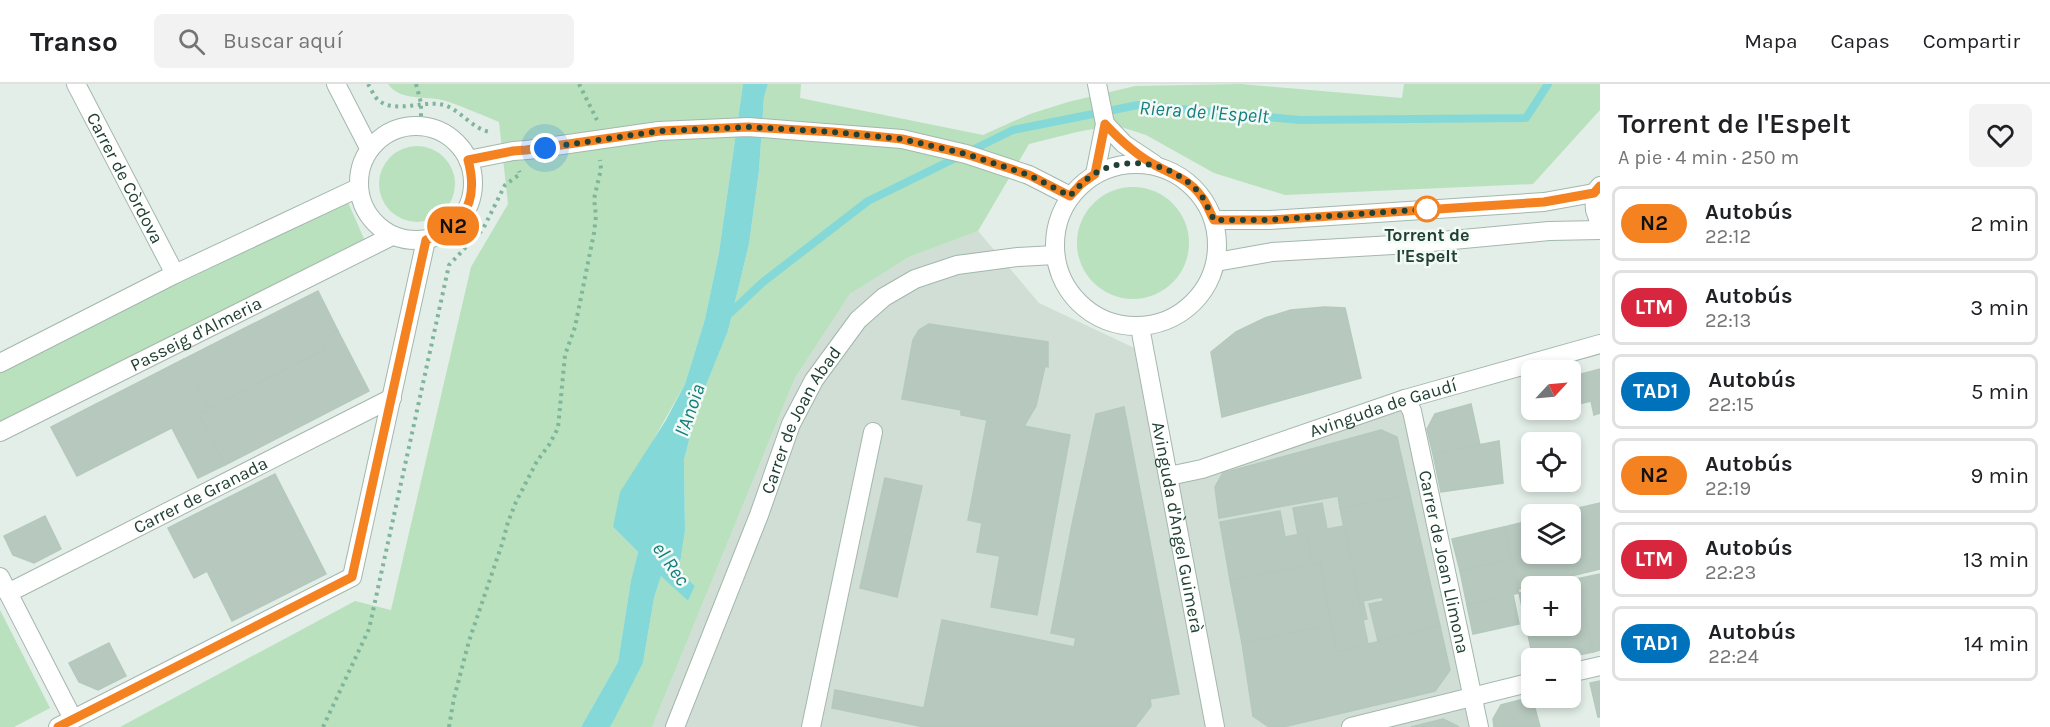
<!DOCTYPE html>
<html lang="es">
<meta charset="utf-8">
<style>
body{margin:0;font-family:Karla,sans-serif;background:#f2f2f2;color:#202124;height:100vh;display:flex;flex-direction:column;font-size:22px;white-space:nowrap}
*{box-sizing:border-box;margin:0}
p{font-size:20px;color:#757577}
.icon{flex:none;width:33px;height:33px;fill:none;stroke:currentColor;stroke-width:2;stroke-linecap:round;stroke-linejoin:round}
.map{position:relative;flex:1;overflow:hidden}
.drawer{display:flex;flex-direction:column;background:#fff;width:450px}
.drawer>*{flex:none}
.badge{padding:0 12px;border-radius:20px;font-size:21px;line-height:39px}
.needle{width:39px;rotate:64deg}
.tools{position:absolute;left:1521px;top:276px;display:grid;gap:12px}
.tools a{display:grid;place-items:center;width:60px;height:60px;border-radius:9px;background:#fff;box-shadow:0 3px 9px #0003;font-size:30px}
.you{position:absolute;width:30px;height:30px;margin:-15px;border:4px solid #fff;border-radius:50%;background:#1a73e8;box-shadow:0 0 0 9px #1a73e833}
.map>.badge{position:absolute;translate:-50% -50%;box-shadow:0 0 0 3px #fff}
.round{display:grid;place-items:center;flex:none;width:63px;height:63px;border-radius:9px;background:#f2f2f2}
.head{display:flex;align-items:center;justify-content:space-between;height:102px;padding:0 18px}
h1{font-size:28px;font-weight:600;line-height:45px}
ul{padding:0;list-style:none}
li{display:flex;align-items:center;gap:18px;height:75px;margin:0 12px 9px;padding:0 6px;border:3px solid #e0e0e0;border-radius:9px}
li div{flex:1}
li b{display:block;font-size:22px}
li em{font-style:normal}
li .badge{min-width:66px;font-weight:700;text-align:center}
header{display:flex;align-items:center;gap:36px;box-sizing:border-box;height:84px;padding:0 30px;background:#fff;border-bottom:2px solid #e0e0e0}
header strong{font-size:28px}
nav{display:flex;gap:33px;margin-inline-start:auto;font-size:21px}
.search{width:420px;height:54px;background:#f2f2f2;display:flex;align-items:center;gap:15px;box-sizing:border-box;padding:0 21px;border-radius:9px;color:#757577;font-size:22px}
main{display:flex;flex:1;min-height:0}
.map>svg:first-child{display:block}
.built{fill:#d0ded5}
.green{fill:#b9e1bd}
.water{fill:#84d9d8}
.lines{fill:none;stroke-linecap:round;stroke-linejoin:round}
.stream{stroke:#84d9d8;stroke-width:8}
.building{fill:#b7c9bf;stroke:#b4c8bc;stroke-width:1.5}
.minor-casing{stroke:#a4b7ad;stroke-width:20}
.path{stroke:#7fb59b;stroke-width:4;stroke-dasharray:3 4.5;stroke-linecap:butt}
.minor{stroke:#fff;stroke-width:18}
.minor-bridge-casing{stroke:#a4b7ad;stroke-width:20;stroke-linecap:butt}
.minor-bridge{stroke:#fff;stroke-width:18}
.line-casing{stroke:#fff;stroke-width:14}
.line{stroke:#f58220;stroke-width:9}
.walk{stroke:#204133;stroke-width:6;stroke-dasharray:0 10.8}
.stop-dot{fill:#fff;stroke:#f58220;stroke-width:3}
.labels{text-anchor:middle;dominant-baseline:central;stroke-width:5;stroke-linejoin:round;paint-order:stroke}
.street-label{font-size:18px;fill:#204133;stroke:#f3faf5}
.stop-label{font-size:18px;font-weight:bold;fill:#204133;stroke:#f3faf5}
.water-label{font-size:20px;font-style:italic;fill:#137e7f;stroke:#f3faf5}
</style>
<header>
<strong>Transo</strong>
<div class="search"><svg class="icon" aria-label="search" viewBox="0 0 24 24"><circle cx="10" cy="10" r="6"/><path d="M15 15l6 6"/></svg>Buscar aquí</div>
<nav><a>Mapa</a><a>Capas</a><a>Compartir</a></nav>
</header>
<main>
<div class="map">
<svg width="1600" height="643" viewBox="0 0 1600 643">
<rect width="100%" height="100%" fill="#e2eee7"/>
<polygon class="built" points="978,147 1039,219 1147,270 1168,392 1402,319 1475,643 652,643 795,294 850,210 909,173"/>
<g class="green">
<path d="M388 0H743L719 168 705 235 685 300 647 367 613 443 638 468 631 496 618 578 581 643H120L355 517 391 526 471 183 508 120 499 38C482 31 464 23 446 17 426 11 401 18 388 0Z"/>
<polygon points="768,0 801,0 800,14 983,51 1030,30 1068,18 1135,2 1241,0 1402,14 1404,0 1600,0 1600,26 1533,100 1285,111 1214,89 1146,51 1115,41 1077,48 1029,60 978,147 909,173 850,210 795,294 652,643 610,643 643,579 654,514 661,491 688,517 695,502 679,486 685,447 684,376 698,321 728,247 749,160 759,87 764,13"/>
<circle cx="417" cy="100" r="38"/>
<circle cx="1133" cy="159" r="56"/>
<polygon points="347,116 365,157 0,339 0,286"/>
<polygon points="0,526 50,624 14,643 0,643"/>
</g>
<polygon class="water" points="743,0 768,0 764,13 759,87 749,160 728,247 698,321 684,376 685,447 679,486 695,502 688,517 661,492 654,514 643,579 614,636 610,643 581,643 618,578 631,496 638,468 613,443 620,408 666,336 685,300 705,235 719,168"/>
<g class="lines">
<polyline class="stream" points="727,232 763,198 868,117 1013,46 1138,21 1300,36 1526,34 1548,0"/>
</g>
<g class="building">
<polygon points="318,207 338,247 321,256 326,265 209,325 184,275"/>
<polygon points="1324,223 1345,224 1361,294 1222,333 1211,268 1236,248 1265,234 1291,226"/>
<polygon points="929,240 1048,258 1048,283 1045,282 1036,322 1024,342 1070,351 1037,531 991,523 1000,472 977,468 982,439 968,436 987,336 961,331 961,326 902,315 913,256 919,246"/>
<polygon points="338,247 369,307 225,381 199,330 326,265 321,256"/>
<polygon points="184,275 209,325 77,392 51,343"/>
<polygon points="1600,285 1600,329 1594,331 1591,317 1570,322 1570,293"/>
<polygon points="1471,320 1480,361 1433,370 1427,345 1435,330"/>
<polygon points="1124,323 1179,610 1150,615 1151,622 1135,643 924,643 832,624 835,606 924,624 942,536 1074,563 1076,554 1051,549 1073,436 1096,330"/>
<polygon points="199,330 225,381 198,394 172,344"/>
<polygon points="1381,346 1397,353 1410,411 1340,424 1338,412 1219,434 1215,403 1223,389"/>
<polygon points="1499,357 1503,399 1441,408 1433,370"/>
<polygon points="275,390 326,490 232,537 207,487 194,494 168,444"/>
<polygon points="885,394 922,402 897,513 860,504"/>
<polygon points="1410,411 1440,542 1378,557 1369,520 1384,517 1382,513 1363,517 1367,535 1362,536 1340,424"/>
<polygon points="1322,419 1327,445 1344,442 1368,560 1337,568 1320,479 1312,481 1307,449 1298,451 1293,424"/>
<polygon points="1600,419 1600,485 1518,505 1504,443 1532,436 1532,470 1570,470 1570,430 1553,430"/>
<polygon points="1280,427 1285,453 1307,449 1312,481 1230,496 1220,438"/>
<polygon points="45,432 61,465 34,479 13,471 4,452"/>
<polygon points="1504,443 1511,475 1460,487 1452,455"/>
<polygon points="1511,475 1519,509 1467,521 1460,487"/>
<polygon points="1320,479 1331,541 1242,559 1230,496"/>
<polygon points="1600,490 1600,566 1593,568 1576,495"/>
<polygon points="1576,495 1593,568 1565,574 1533,574 1519,509 1532,506 1532,542 1570,542 1570,502 1547,502"/>
<polygon points="1513,510 1519,540 1473,550 1467,521"/>
<polygon points="1331,541 1337,568 1440,542 1450,586 1435,607 1283,643 1269,643 1253,632 1242,559"/>
<polygon points="109,559 126,592 98,606 79,598 69,579"/>
<polygon points="1600,597 1600,633 1598,633 1590,599"/>
<polygon points="1532,613 1540,643 1494,643 1493,635 1501,621"/>
<polygon points="1443,635 1459,643 1411,643"/>
</g>
<g class="lines">
<defs>
<g id="minor">
<path id="s1" d="M76 0 175 190"/>
<polyline points="336,0 369,64"/>
<polyline points="1105,40 1124,60 1154,80"/>
<circle cx="416" cy="99" r="57"/>
<polyline points="468,76 513,67 527,66"/>
<circle cx="1136" cy="161" r="81"/>
<polyline points="1095,90 1105,40 1097,0"/>
<polyline points="1029,91 1070,112"/>
<polyline points="1600,102 1594,109 1595,126 1600,140"/>
<polyline points="1214,136 1269,136 1544,118 1594,109"/>
<polyline points="1216,178 1272,168 1410,160 1549,147 1600,146"/>
<path id="s2" d="M1140 243 1215 643"/>
<polyline points="0,279 175,190 358,104"/>
<path id="s3" d="M1405 315 1412 327 1479 643"/>
<path id="s4" d="M0 348 392 152"/>
<path id="s5" d="M1169 392 1202 385 1405 315 1600 260"/>
<polyline points="0,493 73,635"/>
<path id="s6" d="M8 509 392 314"/>
<polyline points="1570,589 1600,582"/>
<polyline points="58,643 352,493 426,156"/>
<path id="s7" d="M675 643 759 431 791 340 814 296 858 236 884 213 915 195 957 181 1018 173 1055 171"/>
<polyline points="811,643 873,348"/>
<polyline points="1351,643 1532,598"/>
</g>
</defs>
<use href="#minor" class="minor-casing"/>
<g class="path">
<path d="M368 0C371 5 374 12 378 16 396 31 426 14 447 22 463 29 474 46 491 48"/>
<polyline points="416,0 421,19 421,42"/>
<polyline points="579,0 597,36"/>
<polyline points="323,643 369,545 449,181 483,145 505,101 520,90 519,87"/>
<polyline points="449,643 454,614 469,557 503,457 508,438 516,418 537,377 549,361 558,344 565,271 575,243 594,149 596,132 594,115 601,85 600,76"/>
</g>
<use href="#minor" class="minor"/>
<defs>
<polyline id="minor-bridge" points="527,66 659,47 748,43 902,55 966,70 1029,91"/>
</defs>
<use href="#minor-bridge" class="minor-bridge-casing"/>
<use href="#minor-bridge" class="minor-bridge"/>
</g>
<g class="lines">
<defs>
<path id="line" d="M58 643 352 493 426 156C465 142 479 116 468 76L513 67 526 66 660 47 748 43 833 48 902 55 966 70 1029 91 1070 112 1081 100 1095 90 1105 40C1120 56 1136 71 1155 81 1173 91 1189 95 1201 112 1207 119 1210 129 1214 136H1269L1544 118 1594 109 1600 102"/>
</defs>
<use href="#line" class="line-casing"/>
<use href="#line" class="line"/>
<path class="walk" d="M545 64 660 47 748 43 833 48 902 55 966 70 1029 91 1070 112C1077 104 1085 96 1094 90 1129 69 1176 80 1201 111 1206 118 1210 129 1214 136H1269L1432 125H1427"/>
</g>
<circle class="stop-dot" cx="1427" cy="125" r="12"/>
<g class="labels">
<g class="street-label">
<text stroke="none"><textPath href="#s1" startOffset="106">Carrer de Còrdova</textPath></text>
<text stroke="none"><textPath href="#s4" startOffset="219">Passeig d'Almeria</textPath></text>
<text stroke="none"><textPath href="#s5" startOffset="225">Avinguda de Gaudí</textPath></text>
<text stroke="none"><textPath href="#s7" startOffset="332">Carrer de Joan Abad</textPath></text>
<text stroke="none"><textPath href="#s6" startOffset="216">Carrer de Granada</textPath></text>
<text stroke="none"><textPath href="#s2" startOffset="204">Avinguda d'Àngel Guimerà</textPath></text>
<text stroke="none"><textPath href="#s3" startOffset="168">Carrer de Joan Llimona</textPath></text>
</g>
<g class="stop-label">
<text x="1427" y="151">Torrent de<tspan x="1427" dy="21">l'Espelt</tspan></text>
</g>
<g class="water-label">
<text transform="translate(1204 28) rotate(4)">Riera de l'Espelt</text>
<text transform="translate(690 326) rotate(-71)">l'Anoia</text>
<text transform="translate(671 480) rotate(55)">el Rec</text>
</g>
</g>
</svg>
<div class="tools">
<a><svg class="needle" viewBox="-14 -14 28 28"><path d="M0-13l5 13h-10z" fill="#e53935"/><path d="M0 13l5-13h-10z" fill="#757577"/></svg></a>
<a><svg class="icon" aria-label="locate" viewBox="0 0 24 24"><circle cx="12" cy="12" r="6"/><path d="M12 2v4M12 18v4M2 12h4M18 12h4"/></svg></a>
<a><svg class="icon" aria-label="layers" viewBox="0 0 24 24"><path d="M12 4l9 5-9 5-9-5zM3 14l9 5 9-5"/></svg></a>
<a>+</a>
<a>−</a>
</div>
<div class="you" style="left:545px;top:64px"></div>
<b class="badge" style="left:453px;top:142px;background:#f58220;color:#111">N2</b>
</div>
<section class="drawer">
<div class="head"><div><h1>Torrent de l'Espelt</h1><p>A pie · 4 min · 250 m</p></div><a class="round"><svg class="icon" aria-label="heart" viewBox="0 0 24 24"><path d="M12 20l-8-8c-3-5 5-10 8-4 3-6 11-1 8 4z"/></svg></a></div>
<ul>
<li><span class="badge" style="background:#f58220;color:#111">N2</span><div><b>Autobús</b><p>22:12</p></div><em>2 min</em></li>
<li><span class="badge" style="background:#d7263d;color:#fff">LTM</span><div><b>Autobús</b><p>22:13</p></div><em>3 min</em></li>
<li><span class="badge" style="background:#0072bc;color:#fff">TAD1</span><div><b>Autobús</b><p>22:15</p></div><em>5 min</em></li>
<li><span class="badge" style="background:#f58220;color:#111">N2</span><div><b>Autobús</b><p>22:19</p></div><em>9 min</em></li>
<li><span class="badge" style="background:#d7263d;color:#fff">LTM</span><div><b>Autobús</b><p>22:23</p></div><em>13 min</em></li>
<li><span class="badge" style="background:#0072bc;color:#fff">TAD1</span><div><b>Autobús</b><p>22:24</p></div><em>14 min</em></li>
</ul>
</section>
</main>
